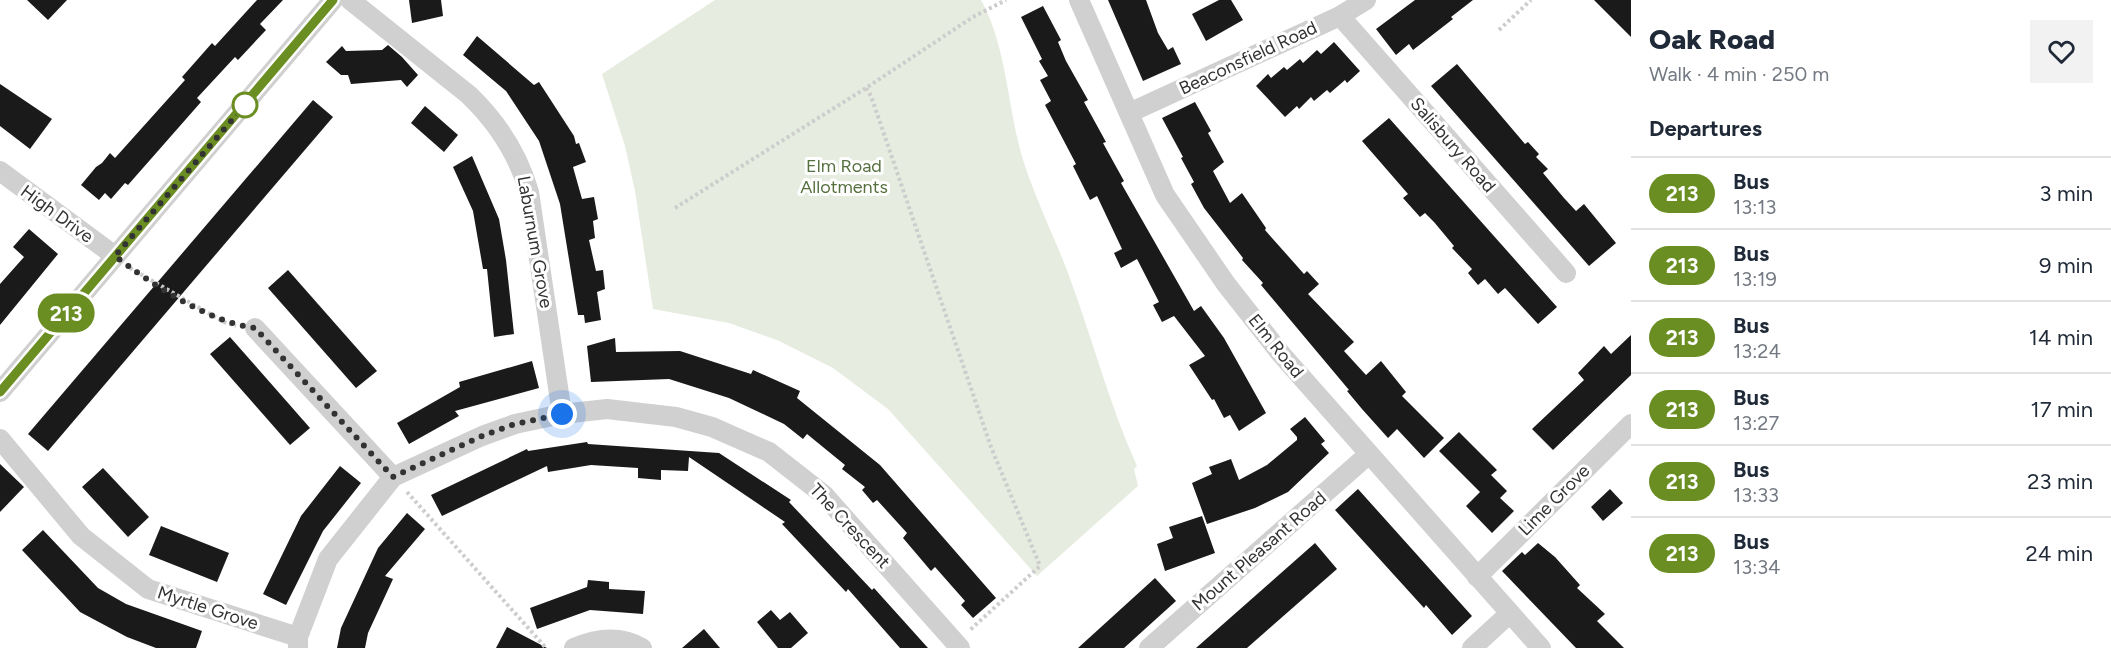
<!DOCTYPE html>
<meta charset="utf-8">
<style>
body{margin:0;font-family:Figtree,sans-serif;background:#f2f2f3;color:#1f2937;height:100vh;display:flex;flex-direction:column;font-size:22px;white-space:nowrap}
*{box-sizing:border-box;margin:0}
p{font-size:20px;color:#747a83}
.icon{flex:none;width:33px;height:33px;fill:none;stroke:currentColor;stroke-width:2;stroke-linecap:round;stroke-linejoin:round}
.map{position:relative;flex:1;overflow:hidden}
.drawer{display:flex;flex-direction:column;background:#fff;width:480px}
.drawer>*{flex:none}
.badge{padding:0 12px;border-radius:20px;font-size:21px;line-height:39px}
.you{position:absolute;width:30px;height:30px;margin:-15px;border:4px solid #fff;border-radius:50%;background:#1a73e8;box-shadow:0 0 0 9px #1a73e833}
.map>.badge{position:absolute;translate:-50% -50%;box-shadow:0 0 0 3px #fff}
h2{padding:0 18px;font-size:22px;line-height:54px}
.round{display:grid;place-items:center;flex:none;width:63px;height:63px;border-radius:0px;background:#f2f2f3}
.headline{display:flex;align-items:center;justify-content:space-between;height:102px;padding:0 18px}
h1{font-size:28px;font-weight:800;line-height:45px}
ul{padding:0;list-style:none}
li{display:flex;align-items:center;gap:18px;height:72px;padding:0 18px;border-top:2px solid #e0e1e3}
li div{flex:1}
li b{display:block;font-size:22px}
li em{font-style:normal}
li .badge{min-width:66px;font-weight:700;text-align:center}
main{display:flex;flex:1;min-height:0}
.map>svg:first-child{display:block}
.green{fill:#e6ecdf}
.building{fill:#1a1a1a}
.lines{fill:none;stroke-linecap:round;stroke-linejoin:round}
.path{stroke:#cdcdcd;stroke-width:4;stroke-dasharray:3 3;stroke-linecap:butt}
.minor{stroke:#d0d0d0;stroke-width:20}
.line-casing{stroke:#fff;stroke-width:14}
.line{stroke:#6b8e23;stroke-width:9}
.walk{stroke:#333;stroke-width:6;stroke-dasharray:0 10.8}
.stop-dot{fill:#fff;stroke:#6b8e23;stroke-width:3}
.labels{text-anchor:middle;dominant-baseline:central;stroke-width:6;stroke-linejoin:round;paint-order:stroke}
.street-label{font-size:18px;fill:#333;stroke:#fff}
.park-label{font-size:18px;fill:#56703f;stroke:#fff}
</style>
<main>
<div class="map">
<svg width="1631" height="648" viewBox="0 0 1631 648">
<rect width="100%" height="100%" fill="#fff"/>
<path class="green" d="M715 0H981C1008 49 1007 110 1024 163 1036 200 1054 236 1068 273 1092 337 1109 404 1137 466L1134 469 1138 486 1037 576 888 409 833 368 777 340 729 323 653 309 635 191 625 146 602 74Z"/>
<g class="building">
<polygon points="27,0 67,0 48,20"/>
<polygon points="257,0 283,0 260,24 266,30 238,60 235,57 197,98 201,102 128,185 125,183 111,199 105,193 99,200 81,185 96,167 102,163 110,153 115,158 185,80 182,77 212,43 215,46"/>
<polygon points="409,0 441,0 443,16 412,23"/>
<polygon points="1108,0 1146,0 1158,33 1168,50 1173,47 1181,64 1143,81"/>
<polygon points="1219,0 1231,0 1243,20 1206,41 1192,14"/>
<polygon points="1415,0 1473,0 1451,17 1453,19 1413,50 1409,44 1396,55 1376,29"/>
<polygon points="1594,0 1631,0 1631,37"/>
<polygon points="1043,6 1061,40 1058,42 1066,61 1088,100 1084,102 1106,142 1103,143 1124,181 1121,183 1194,311 1201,306 1224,338 1266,413 1239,431 1230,415 1224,418 1214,399 1212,400 1189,365 1205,356 1174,316 1162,322 1153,305 1159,302 1137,259 1121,268 1114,253 1122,249 1097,196 1090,200 1073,166 1076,164 1045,105 1051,101 1040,80 1048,76 1039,61 1042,59 1021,17"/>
<polygon points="477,36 534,85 539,82 574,136 576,144 579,143 586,162 573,167 582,199 594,197 598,219 593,221 595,238 589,240 596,271 603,270 605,289 597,292 601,320 585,323 584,315 578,315 560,204 539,141 506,91 463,55"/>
<polygon points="1334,42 1360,71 1347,83 1345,80 1330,93 1327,90 1314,101 1311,97 1299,109 1297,106 1285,117 1256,86 1268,74 1271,78 1284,67 1287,70 1300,59 1303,63 1317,50 1321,54"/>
<polygon points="388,45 402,57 418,75 407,87 401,80 351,84 348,75 341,75 326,62 342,46 346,51 382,50"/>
<polygon points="1457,64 1525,144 1528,142 1539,154 1536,157 1548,169 1543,173 1564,198 1576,211 1584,204 1616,243 1589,266 1431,86"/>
<polygon points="0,84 52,119 30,149 0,126"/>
<polygon points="313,100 333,117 48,451 28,434"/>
<polygon points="1195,102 1211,131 1208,133 1224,162 1213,171 1230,203 1242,193 1266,228 1265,230 1304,274 1307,271 1319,284 1308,294 1354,342 1344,351 1366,375 1381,361 1406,392 1402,396 1444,438 1424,458 1397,429 1388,438 1362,409 1347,391 1349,390 1261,285 1263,283 1242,260 1243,258 1204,208 1191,184 1194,182 1181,158 1183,157 1162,118"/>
<polygon points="425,106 458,135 444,152 411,123"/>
<polygon points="1389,118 1557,307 1538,324 1505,288 1498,294 1485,279 1478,285 1468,273 1472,269 1452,248 1454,246 1434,222 1425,213 1420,217 1403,198 1408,194 1362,141"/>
<polygon points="472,156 499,219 506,260 514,334 494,337 487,269 483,269 473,211 453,167"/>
<polygon points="29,229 58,254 0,325 0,284 24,257 13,247"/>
<polygon points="288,270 377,371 356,388 268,288"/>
<polygon points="1631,335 1631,375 1553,450 1532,429 1584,380 1578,373 1604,346 1611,354"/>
<polygon points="230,337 310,428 290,445 210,354"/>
<polygon points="615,338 616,352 680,351 751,374 753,370 800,391 797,398 880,465 996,598 973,618 961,605 965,601 935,567 931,571 920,558 903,538 907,533 877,500 873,503 862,490 865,487 842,469 845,465 807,434 803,439 784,424 729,398 669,379 591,382 587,346"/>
<polygon points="532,361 539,388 455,411 459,416 409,444 397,423 460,387 459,382"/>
<polygon points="1305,417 1325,441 1321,444 1329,453 1288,492 1255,508 1207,524 1192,483 1212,474 1209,467 1231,459 1239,480 1267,465 1297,440 1297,437 1290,429"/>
<polygon points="1459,432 1497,470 1491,475 1507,491 1500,498 1514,511 1492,533 1466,506 1480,492 1439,451"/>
<polygon points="587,442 588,444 719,453 791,500 789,502 872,590 874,588 928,648 900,648 848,589 846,592 782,524 785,522 689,457 688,471 661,470 661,480 638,478 638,468 591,465 548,472 547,466 442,516 431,495 527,449 528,451"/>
<polygon points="0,464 24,487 0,512"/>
<polygon points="340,466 361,483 323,531 286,605 263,594 301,516"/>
<polygon points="103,468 149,517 128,537 82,487"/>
<polygon points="1358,489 1472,616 1452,635 1426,605 1424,608 1335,510"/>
<polygon points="1610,489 1623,503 1603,521 1591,507"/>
<polygon points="407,513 425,529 385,576 393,579 368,633 365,648 337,648 341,628 378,548"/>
<polygon points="1202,516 1215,553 1165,571 1157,544 1173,538 1169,527"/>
<polygon points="161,526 229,553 217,582 149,555"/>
<polygon points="43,530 98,588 126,604 202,631 196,648 156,648 127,637 80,612 22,550"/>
<polygon points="1315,543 1337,569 1247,648 1196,648"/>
<polygon points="1538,543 1555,557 1580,585 1577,588 1605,614 1597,621 1624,648 1576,648 1502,571 1522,552 1525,555"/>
<polygon points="1155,578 1176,601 1124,648 1078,648"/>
<polygon points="588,580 609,582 609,589 645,591 643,614 590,610 537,629 530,608 587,587"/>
<polygon points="771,610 780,620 790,612 808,633 791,648 778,648 757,622"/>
<polygon points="507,627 547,648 496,648"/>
<polygon points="704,629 720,648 682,648"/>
</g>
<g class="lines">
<g class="path">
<polyline points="1499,30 1531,0"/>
<polyline points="866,88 871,96 991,447 1040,566 970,630"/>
<polyline points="675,208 866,88 973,17 1006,0"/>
<polyline points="130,268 224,322 236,326"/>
<polyline points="407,492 546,648"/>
</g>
<g class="minor">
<path d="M350 0 469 95C498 123 518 154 529 192L562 414"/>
<polyline points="1079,0 1165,195 1226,284 1281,354 1541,648"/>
<polyline points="1340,16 1566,273"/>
<polyline points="1129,113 1340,16 1366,0"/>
<polyline points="0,171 115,256"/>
<polyline points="255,328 393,477"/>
<polyline points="0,392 333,0"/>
<polyline points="0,439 81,536 148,589 298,637"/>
<polyline points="1477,577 1631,424"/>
<polyline points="298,648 298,637 328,559 393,477 482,436 515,424 562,414 607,409 676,417 712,427 769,452 824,495 960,648"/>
<path d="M574 648C597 638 620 635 642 648"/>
<polyline points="1149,648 1369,454"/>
<polyline points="1472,648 1509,614"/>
</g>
</g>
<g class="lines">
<defs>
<polyline id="line" points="0,392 333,0"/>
</defs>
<use href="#line" class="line-casing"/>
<use href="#line" class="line"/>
<path class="walk" d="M245 105 115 256C151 284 209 322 255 328L393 477 482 436 515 424 562 414"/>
</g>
<circle class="stop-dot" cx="245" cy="105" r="12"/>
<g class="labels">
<g class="street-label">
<text transform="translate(1248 58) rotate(-25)">Beaconsfield Road</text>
<text transform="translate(1453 145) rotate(49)">Salisbury Road</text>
<text transform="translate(57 214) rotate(36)">High Drive</text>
<text transform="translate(535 242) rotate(80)">Laburnum Grove</text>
<text transform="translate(1276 346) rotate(51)">Elm Road</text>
<text transform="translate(1554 500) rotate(-45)">Lime Grove</text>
<text transform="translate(850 526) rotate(47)">The Crescent</text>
<text transform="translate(1259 551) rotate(-41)">Mount Pleasant Road</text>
<text transform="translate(208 608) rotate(18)">Myrtle Grove</text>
</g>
<g class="park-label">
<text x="844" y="166">Elm Road<tspan x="844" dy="21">Allotments</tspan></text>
</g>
</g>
</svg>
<div class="you" style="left:562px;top:414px"></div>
<b class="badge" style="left:66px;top:313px;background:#6b8e23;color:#fff">213</b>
</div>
<section class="drawer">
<div class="headline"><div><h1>Oak Road</h1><p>Walk · 4 min · 250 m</p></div><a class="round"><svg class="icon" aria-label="heart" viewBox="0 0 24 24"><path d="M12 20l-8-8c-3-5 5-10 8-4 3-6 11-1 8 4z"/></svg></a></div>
<h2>Departures</h2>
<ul>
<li><span class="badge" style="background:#6b8e23;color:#fff">213</span><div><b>Bus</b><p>13:13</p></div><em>3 min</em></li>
<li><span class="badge" style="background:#6b8e23;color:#fff">213</span><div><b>Bus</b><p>13:19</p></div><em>9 min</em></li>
<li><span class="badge" style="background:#6b8e23;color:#fff">213</span><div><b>Bus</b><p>13:24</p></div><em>14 min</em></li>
<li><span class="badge" style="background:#6b8e23;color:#fff">213</span><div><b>Bus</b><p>13:27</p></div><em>17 min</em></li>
<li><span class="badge" style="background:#6b8e23;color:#fff">213</span><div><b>Bus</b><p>13:33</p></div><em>23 min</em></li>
<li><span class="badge" style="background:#6b8e23;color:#fff">213</span><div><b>Bus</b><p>13:34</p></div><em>24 min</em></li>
</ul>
</section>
</main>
